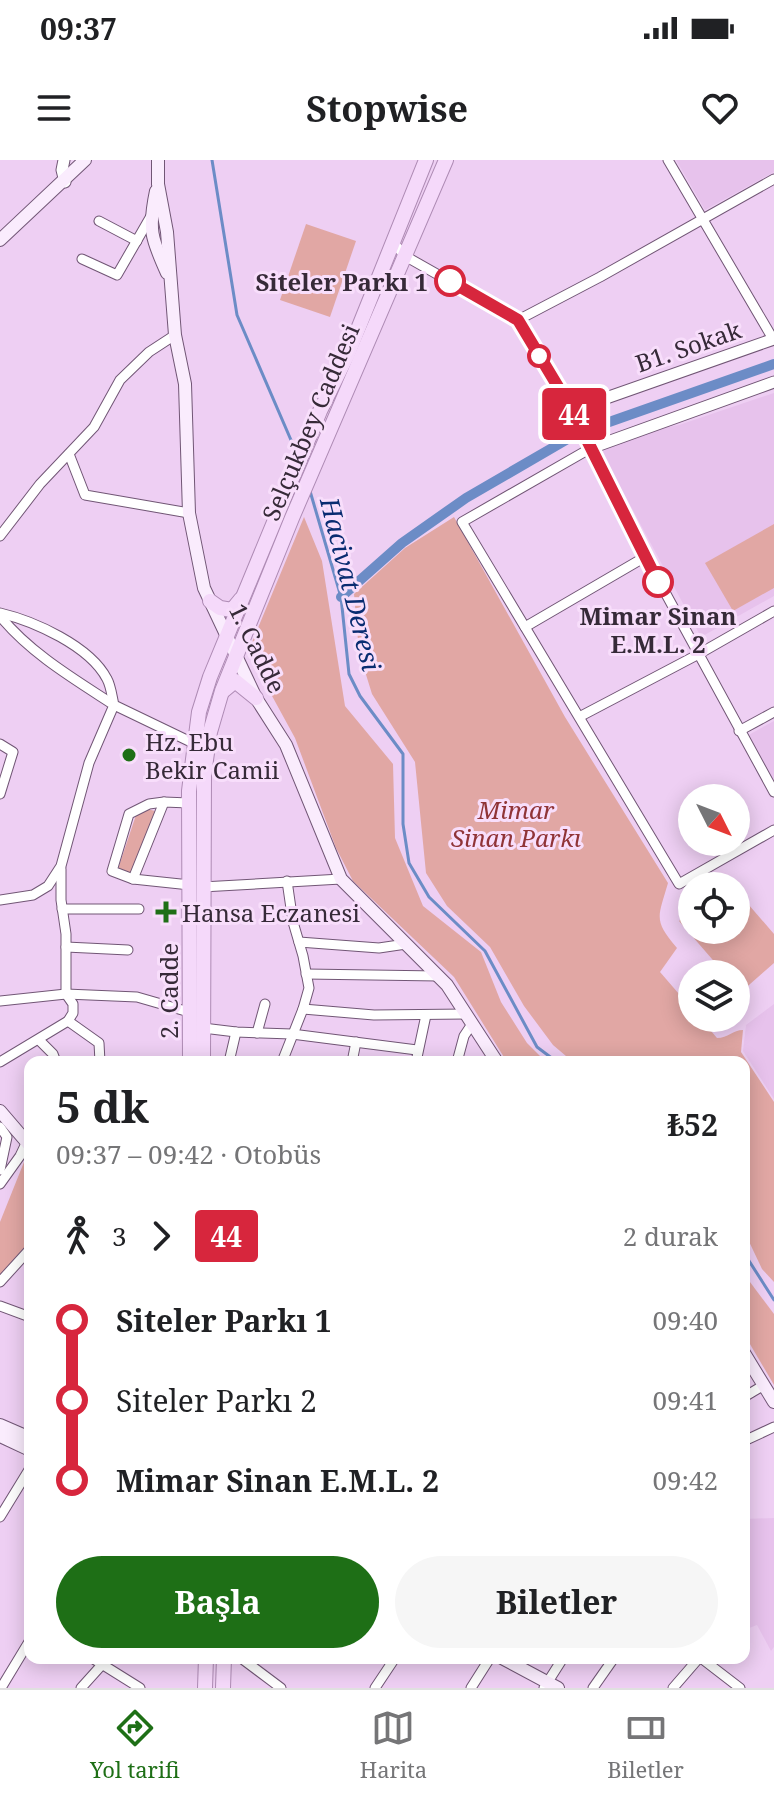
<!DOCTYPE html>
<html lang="tr">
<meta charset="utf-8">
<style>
body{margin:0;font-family:"Noto Serif",serif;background:#f6f6f6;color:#202124;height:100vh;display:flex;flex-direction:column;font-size:30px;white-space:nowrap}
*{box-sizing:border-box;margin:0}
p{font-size:26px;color:#757577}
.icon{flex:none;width:44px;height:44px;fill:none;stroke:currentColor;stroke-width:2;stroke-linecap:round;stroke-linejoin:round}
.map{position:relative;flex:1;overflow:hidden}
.side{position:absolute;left:24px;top:896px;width:726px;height:608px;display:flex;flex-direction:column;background:#fff;border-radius:16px;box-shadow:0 4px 20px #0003}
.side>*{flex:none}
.badge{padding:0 16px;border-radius:6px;font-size:28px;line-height:52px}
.needle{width:52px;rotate:132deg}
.controls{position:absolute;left:678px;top:624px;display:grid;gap:16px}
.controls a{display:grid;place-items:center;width:72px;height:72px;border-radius:50%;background:#fff;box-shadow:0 4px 20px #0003;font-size:40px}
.map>.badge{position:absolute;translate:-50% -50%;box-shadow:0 0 0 4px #fff}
.legs{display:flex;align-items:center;gap:12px;height:88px;padding:0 32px;font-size:26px}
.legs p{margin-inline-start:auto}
.headline{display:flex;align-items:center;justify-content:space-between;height:136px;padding:0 32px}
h1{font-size:44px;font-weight:700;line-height:60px}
.primary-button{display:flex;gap:16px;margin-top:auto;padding:16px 32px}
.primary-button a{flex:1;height:92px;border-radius:48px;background:#1e6f16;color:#fff;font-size:32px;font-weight:700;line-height:92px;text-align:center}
.primary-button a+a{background:#f6f6f6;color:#202124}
ul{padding:0 32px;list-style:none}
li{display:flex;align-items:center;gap:28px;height:80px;font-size:30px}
li i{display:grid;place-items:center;width:12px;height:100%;margin:0 10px;background:currentColor}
li i::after{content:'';width:20px;height:20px;margin:-10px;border:6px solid;border-radius:50%;background:#fff}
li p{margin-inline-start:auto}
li:first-child i{background:linear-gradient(#0000 50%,currentColor 0)}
li:last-child i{background:linear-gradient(currentColor 50%,#0000 0)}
.status{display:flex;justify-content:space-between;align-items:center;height:56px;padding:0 40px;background:#fff;direction:ltr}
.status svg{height:22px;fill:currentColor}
header{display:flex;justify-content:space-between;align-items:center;height:104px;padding:0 32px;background:#fff;font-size:36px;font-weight:700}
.menu{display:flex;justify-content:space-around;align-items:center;height:112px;border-top:2px solid #e0e0e0;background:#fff;font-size:22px;color:#757577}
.menu a{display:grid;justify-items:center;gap:4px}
.menu .current{color:#1e6f16}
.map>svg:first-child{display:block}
.built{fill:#e7c2ec}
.green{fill:#e1a7a4}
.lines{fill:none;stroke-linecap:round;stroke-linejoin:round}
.stream{stroke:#6c8cc6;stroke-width:3}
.canal{stroke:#6c8cc6;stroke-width:10}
.minor-casing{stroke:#715675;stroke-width:11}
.tertiary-casing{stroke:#715675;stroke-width:13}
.secondary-casing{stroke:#715675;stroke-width:14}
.primary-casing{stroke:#ae8bb4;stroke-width:16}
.minor{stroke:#fff;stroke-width:9}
.tertiary{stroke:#fff;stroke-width:11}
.secondary{stroke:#faecfd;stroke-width:12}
.primary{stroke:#f5d9fa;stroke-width:14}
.line-1-casing{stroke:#fff;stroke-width:18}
.line-1{stroke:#d7263d;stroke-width:12}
.stop-1-dot{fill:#fff;stroke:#d7263d;stroke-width:4}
.poi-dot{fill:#1e6f16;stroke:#f8defb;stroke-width:3}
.labels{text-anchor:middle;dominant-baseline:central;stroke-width:6;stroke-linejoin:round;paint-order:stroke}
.stop-label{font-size:24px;font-weight:bold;fill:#362a38;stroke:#f8defb;text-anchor:end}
.street-label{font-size:24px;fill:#362a38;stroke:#f8defb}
.poi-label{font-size:24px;fill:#362a38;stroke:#f8defb;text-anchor:start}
.park-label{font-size:24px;font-style:italic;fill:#903437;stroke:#f8defb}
.water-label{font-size:26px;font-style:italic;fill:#092c71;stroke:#f8defb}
</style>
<div class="status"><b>09:37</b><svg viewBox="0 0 49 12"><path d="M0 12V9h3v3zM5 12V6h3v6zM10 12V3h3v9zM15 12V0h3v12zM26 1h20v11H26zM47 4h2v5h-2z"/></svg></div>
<header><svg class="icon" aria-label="menu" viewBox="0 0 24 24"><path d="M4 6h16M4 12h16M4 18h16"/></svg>Stopwise<svg class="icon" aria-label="heart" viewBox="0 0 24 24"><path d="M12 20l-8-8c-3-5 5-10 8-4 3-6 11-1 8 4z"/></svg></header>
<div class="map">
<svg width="774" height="1528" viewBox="0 0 774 1528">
<rect width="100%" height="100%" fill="#eecff3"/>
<g class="built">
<polygon points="676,0 774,0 774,12 705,50"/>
<polygon points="774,233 774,436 701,477 600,289 639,272 679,265"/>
<polygon points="774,561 774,626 745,577"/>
<polygon points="774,844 774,939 743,891 746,865"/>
<polygon points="774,1358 774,1487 771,1491 757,1465 744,1470 744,1359"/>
</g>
<g class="green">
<polygon points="306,64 356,81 330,157 280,140"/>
<polygon points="304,357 322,401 345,546 393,604 395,678 423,746 481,792 501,842 527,883 546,902 507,902 454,817 353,721 336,688 295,578 248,492"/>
<path d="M454 357 565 557 668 723C658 758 653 760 677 788L660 812 692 849V858H700L717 878C728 878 733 870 743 870L741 892 774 942V1122L762 1109 744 1071V902H573L553 885 524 846 490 787 447 746 426 713 415 602 372 534 359 492 354 434 405 388Z"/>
<polygon points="774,364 774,428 733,451 705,403"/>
<polygon points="147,649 155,651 131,713 118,709 136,655"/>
<polygon points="736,730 774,774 774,803 741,832 736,826 736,814 725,814 679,761 692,750 692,770 736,770"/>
<polygon points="30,997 30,1081 0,1116 0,1062 24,1002"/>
<polygon points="744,1114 774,1154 774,1225 744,1174"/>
</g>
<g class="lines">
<g class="stream">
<polyline points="212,0 237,155 297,294"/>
<polyline points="310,331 341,437 349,514 360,536 403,594 403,664 409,703 429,737 485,791 537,887 557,902"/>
<polyline points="744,1093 774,1140"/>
</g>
<polyline class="canal" points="341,437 402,383 466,338 578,273 774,204"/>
<defs>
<g id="minor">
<polyline points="668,0 773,179"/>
<polyline points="99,61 137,81"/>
<polyline points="392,81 405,96 518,160 600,117 774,19"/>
<polyline points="82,99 117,115 151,56"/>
<polyline points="518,160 572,250 630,368 774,632"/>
<polyline points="591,288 462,362 679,724 774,670"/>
<polyline points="69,294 85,335 189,353"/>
<polyline points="0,376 40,324 94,267 120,220 149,192 175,175"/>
<path d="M0 453C34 461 90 486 107 519 111 526 112 537 114 545L193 583"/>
<path d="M0 456C30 493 74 519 114 545L89 603 61 706 48 726 33 735 0 740"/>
<polyline points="525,467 645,397"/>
<polyline points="581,556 697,495 774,451"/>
<polyline points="739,571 774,552"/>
<polyline points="0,584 13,592 0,634"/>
<polyline points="164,642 149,644 129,654 112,711 133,719 190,725"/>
<polyline points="133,719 164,642 189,643"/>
<polyline points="202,727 341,719"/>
<polyline points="62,749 139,749"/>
<polyline points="299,782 379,788 406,784"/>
<polyline points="66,787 128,790"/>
<polyline points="306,814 438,816"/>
<polyline points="0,841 66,834 137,837 189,852"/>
<polyline points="303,849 374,855 466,854"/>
<polyline points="68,861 99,883 100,902"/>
<polyline points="203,868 236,872 292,874 417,890"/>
<polyline points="257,873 265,844"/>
<polyline points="39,880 53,894 56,902"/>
<polyline points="0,902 68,861 73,853 73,844 66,834 66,774 61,740 61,709"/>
<polyline points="229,902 236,872"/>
<polyline points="282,902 303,849 309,828 303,796 293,762 287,721"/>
<polyline points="352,902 356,882"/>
<polyline points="416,902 426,855"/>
<polyline points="457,902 464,876 472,864"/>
<polyline points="0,967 7,977 0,1010"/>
<polyline points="0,1024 20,996 30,975"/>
<polyline points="0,1122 30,1089"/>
<polyline points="0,1146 30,1157"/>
<polyline points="744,1237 764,1225"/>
<polyline points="744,1281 774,1267"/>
<polyline points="0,1357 30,1308"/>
<polyline points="92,1498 140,1528"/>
<polyline points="241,1498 281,1528"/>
<polyline points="701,1498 740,1528"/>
<polyline points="1,1528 30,1480"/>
<polyline points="81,1528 108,1498"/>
<polyline points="375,1528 395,1498"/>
<polyline points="471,1528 490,1498"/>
<polyline points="544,1528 563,1498"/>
<polyline points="593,1528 614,1498"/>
<polyline points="673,1528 699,1498"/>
</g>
<g id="tertiary">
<polyline points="64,0 62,10 65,22"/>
<polyline points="572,250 774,179"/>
<polyline points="591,288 774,222"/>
</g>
<g id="secondary">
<polyline points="158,0 158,24 167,72 175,175 185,224 189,353 204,428 256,538 286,585 341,719 447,825 497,902"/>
<path d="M156 31C148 69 151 78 167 113"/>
<polyline points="0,80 85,0"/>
<polyline points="0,951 30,986"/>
<polyline points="744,1193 774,1242"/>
<polyline points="0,1265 30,1278"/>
<polyline points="0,1276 30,1290"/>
<polyline points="502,1498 558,1528"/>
</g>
<g id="primary">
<polyline points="210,441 220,448 232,450 241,439"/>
<polyline points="223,531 235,521 256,538"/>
<polyline points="190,902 189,631 199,552 210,517 320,251 348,194 426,0"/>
<polyline points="203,902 204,614 210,572 222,531 292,358 446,0"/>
<polyline points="205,1528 206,1498"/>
<polyline points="223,1528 224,1498"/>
</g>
</defs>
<use href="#minor" class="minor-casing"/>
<use href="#tertiary" class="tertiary-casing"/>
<use href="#secondary" class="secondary-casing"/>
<use href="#primary" class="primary-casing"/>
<use href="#minor" class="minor"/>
<use href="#tertiary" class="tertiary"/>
<use href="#secondary" class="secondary"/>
<use href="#primary" class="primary"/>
</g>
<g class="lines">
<defs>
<polyline id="line-1" points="450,121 518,160 572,250 658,422"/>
</defs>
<use href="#line-1" class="line-1-casing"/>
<use href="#line-1" class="line-1"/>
</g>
<g class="stop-1-dot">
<circle cx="450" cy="121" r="14"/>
<circle cx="539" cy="196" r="10"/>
<circle cx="658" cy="422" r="14"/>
</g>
<g class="poi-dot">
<circle cx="129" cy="595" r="8"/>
<path d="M162 740h8v8h8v8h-8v8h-8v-8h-8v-8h8z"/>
</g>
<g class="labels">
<g class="stop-label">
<text x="428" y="121">Siteler Parkı 1</text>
<text x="658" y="455" text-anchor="middle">Mimar Sinan<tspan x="658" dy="28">E.M.L. 2</tspan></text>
</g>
<g class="street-label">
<text transform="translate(688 186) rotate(-19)">B1. Sokak</text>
<text transform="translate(310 262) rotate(-67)">Selçukbey Caddesi</text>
<text transform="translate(258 488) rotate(64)">1. Cadde</text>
<text transform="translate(168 831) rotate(-90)">2. Cadde</text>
</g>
<g class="poi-label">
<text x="145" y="581">Hz. Ebu<tspan x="145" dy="28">Bekir Camii</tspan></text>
<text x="182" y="752">Hansa Eczanesi</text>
</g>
<g class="park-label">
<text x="516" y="649">Mimar<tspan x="516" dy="28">Sinan Parkı</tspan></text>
</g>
<g class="water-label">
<text transform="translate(351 424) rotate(76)">Hacivat Deresi</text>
</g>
</g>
</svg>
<div class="controls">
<a><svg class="needle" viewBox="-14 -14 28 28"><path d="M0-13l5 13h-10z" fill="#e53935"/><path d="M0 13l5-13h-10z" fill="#757577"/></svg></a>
<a><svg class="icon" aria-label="locate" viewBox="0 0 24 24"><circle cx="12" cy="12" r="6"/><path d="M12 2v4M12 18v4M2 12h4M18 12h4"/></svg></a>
<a><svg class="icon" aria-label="layers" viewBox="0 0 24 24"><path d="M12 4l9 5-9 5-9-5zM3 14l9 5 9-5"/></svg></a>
</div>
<b class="badge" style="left:574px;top:254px;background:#d7263d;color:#fff">44</b>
<section class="side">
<div class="headline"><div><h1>5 dk</h1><p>09:37 – 09:42 · Otobüs</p></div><b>₺52</b></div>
<div class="legs"><svg class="icon" aria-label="walk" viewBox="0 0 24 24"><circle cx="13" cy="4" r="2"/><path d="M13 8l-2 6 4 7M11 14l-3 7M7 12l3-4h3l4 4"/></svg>3<svg class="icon" aria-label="forward" viewBox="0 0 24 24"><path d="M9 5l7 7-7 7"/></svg><b class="badge" style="background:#d7263d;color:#fff">44</b><p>2 durak</p></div>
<ul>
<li><i style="color:#d7263d"></i><b>Siteler Parkı 1</b><p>09:40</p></li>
<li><i style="color:#d7263d"></i><span>Siteler Parkı 2</span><p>09:41</p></li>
<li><i style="color:#d7263d"></i><b>Mimar Sinan E.M.L. 2</b><p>09:42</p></li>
</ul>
<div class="primary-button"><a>Başla</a><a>Biletler</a></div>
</section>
</div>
<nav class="menu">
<a class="current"><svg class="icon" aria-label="directions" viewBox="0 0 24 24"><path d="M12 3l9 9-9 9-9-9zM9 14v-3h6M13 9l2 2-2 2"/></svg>Yol tarifi</a>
<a><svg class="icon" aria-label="map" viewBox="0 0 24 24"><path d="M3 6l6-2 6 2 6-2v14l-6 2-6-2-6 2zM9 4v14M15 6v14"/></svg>Harita</a>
<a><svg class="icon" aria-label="tickets" viewBox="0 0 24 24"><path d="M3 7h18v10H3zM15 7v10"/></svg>Biletler</a>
</nav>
